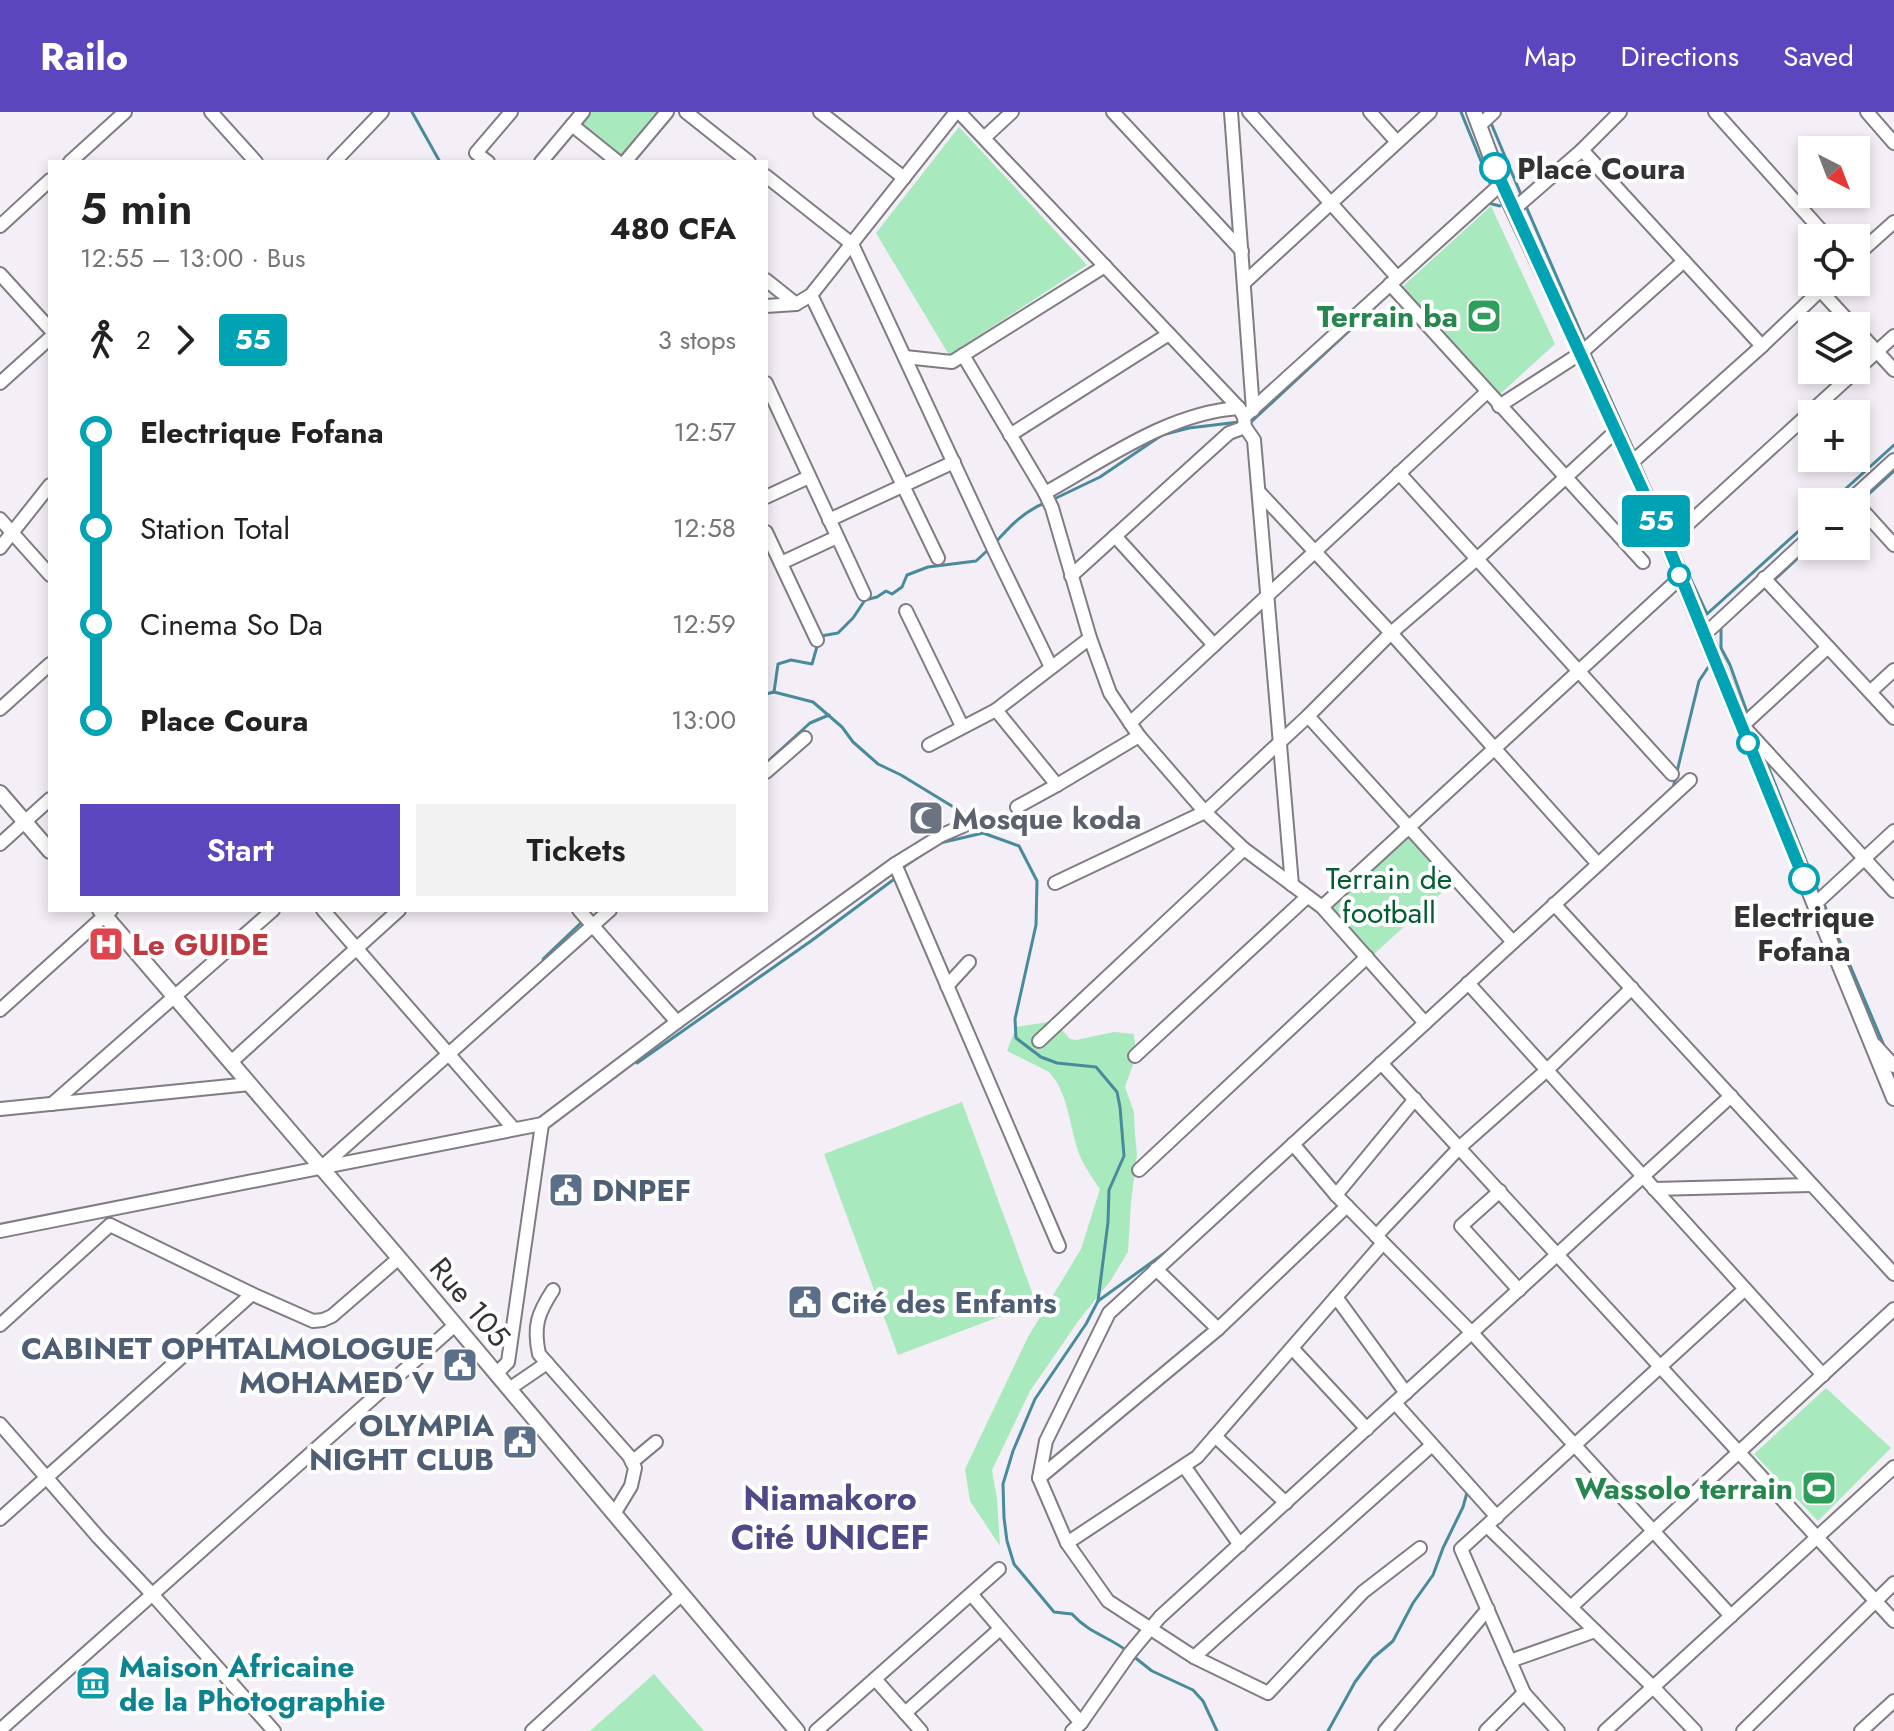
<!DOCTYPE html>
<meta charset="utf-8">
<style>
body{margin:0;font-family:Jost,sans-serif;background:#f2f2f2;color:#222;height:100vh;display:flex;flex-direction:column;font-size:30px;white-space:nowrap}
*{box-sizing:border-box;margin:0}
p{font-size:26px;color:#767676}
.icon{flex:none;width:44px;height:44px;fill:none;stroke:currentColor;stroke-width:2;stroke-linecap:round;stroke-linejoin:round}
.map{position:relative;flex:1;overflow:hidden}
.panel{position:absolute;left:48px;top:48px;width:720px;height:752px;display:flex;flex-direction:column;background:#fff;border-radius:0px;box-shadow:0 4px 12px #0003}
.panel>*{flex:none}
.badge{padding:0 16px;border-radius:6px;font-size:28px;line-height:52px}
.needle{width:52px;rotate:138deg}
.fabs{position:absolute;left:1798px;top:24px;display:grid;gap:16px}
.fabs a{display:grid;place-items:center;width:72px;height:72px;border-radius:0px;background:#fff;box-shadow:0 4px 12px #0003;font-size:40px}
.map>.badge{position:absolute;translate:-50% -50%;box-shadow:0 0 0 4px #fff}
.legs{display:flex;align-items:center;gap:12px;height:88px;padding:0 32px;font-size:26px}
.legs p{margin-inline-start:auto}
.headline{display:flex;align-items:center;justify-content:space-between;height:136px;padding:0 32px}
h1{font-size:44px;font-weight:600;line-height:60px}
.cta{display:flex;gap:16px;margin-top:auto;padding:16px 32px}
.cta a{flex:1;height:92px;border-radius:0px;background:#5c46be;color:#fff;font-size:32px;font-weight:600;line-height:92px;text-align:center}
.cta a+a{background:#f2f2f2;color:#222}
ul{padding:0 32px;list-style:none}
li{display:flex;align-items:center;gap:28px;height:96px;font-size:30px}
li i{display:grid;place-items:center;width:12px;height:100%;margin:0 10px;background:currentColor}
li i::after{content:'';width:20px;height:20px;margin:-10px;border:6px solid;border-radius:50%;background:#fff}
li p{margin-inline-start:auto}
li:first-child i{background:linear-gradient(#0000 50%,currentColor 0)}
li:last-child i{background:linear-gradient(currentColor 50%,#0000 0)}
header{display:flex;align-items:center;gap:48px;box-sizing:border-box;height:112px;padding:0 40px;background:#5c46be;color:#fff}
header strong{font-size:38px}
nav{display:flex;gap:44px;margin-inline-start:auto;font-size:28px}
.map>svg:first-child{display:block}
.green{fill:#a8e9bd}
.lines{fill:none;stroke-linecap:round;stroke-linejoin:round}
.stream{stroke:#488b9c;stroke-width:3}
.minor-casing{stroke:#817c83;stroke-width:16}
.tertiary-casing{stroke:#817c83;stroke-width:18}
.minor{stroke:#fff;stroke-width:12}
.tertiary{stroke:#fff;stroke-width:14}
.line-1-casing{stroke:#fff;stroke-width:18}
.line-1{stroke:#00a3b4;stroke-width:12}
.stop-1-dot{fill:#fff;stroke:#00a3b4;stroke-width:4}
.labels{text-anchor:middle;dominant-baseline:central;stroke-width:8;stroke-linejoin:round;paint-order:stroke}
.stop-label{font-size:30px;font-weight:bold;fill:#343235;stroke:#fff;text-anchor:start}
.leisure-label{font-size:30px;font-weight:bold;fill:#27864d;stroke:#fff;text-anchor:end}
.worship-label{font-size:30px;font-weight:bold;fill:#5b616d;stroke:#fff;text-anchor:start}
.park-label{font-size:30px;fill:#055c33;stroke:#fff}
.health-label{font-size:30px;font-weight:bold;fill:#be3a42;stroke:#fff;text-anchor:start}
.service-label{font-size:30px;font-weight:bold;fill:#4e5e75;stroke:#fff;text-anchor:start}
.street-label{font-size:30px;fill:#343235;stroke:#fff}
.culture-label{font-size:30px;font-weight:bold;fill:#0d838f;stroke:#fff;text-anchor:start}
.quarter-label{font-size:34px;font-weight:bold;fill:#504987;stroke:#fff}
</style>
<header>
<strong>Railo</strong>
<nav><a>Map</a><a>Directions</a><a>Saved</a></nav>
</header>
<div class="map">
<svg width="1894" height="1619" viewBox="0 0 1894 1619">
<rect width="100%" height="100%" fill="#f4eff6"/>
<g class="green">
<polygon points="587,0 661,0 621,49 577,12"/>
<polygon points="959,15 1087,153 949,243 876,121"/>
<polygon points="1491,94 1555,232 1499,283 1401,176"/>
<polygon points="1407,721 1450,773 1374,842 1328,794"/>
<path d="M1054 909 1070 927 1076 928 1114 920 1134 922 1136 944 1125 975 1134 1000 1135 1023 1137 1042 1131 1090 1128 1140 1111 1168 1079 1208 1030 1279 992 1358 997 1387 1000 1434 970 1389 965 1357 1028 1225 1081 1137 1100 1077C1093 1067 1085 1056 1080 1044 1069 1017 1070 983 1049 960L1007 939 1016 915Z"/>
<polygon points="962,990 1036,1191 898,1243 824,1042"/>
<polygon points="1826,1276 1891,1336 1818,1409 1754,1342"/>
<polygon points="654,1562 704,1619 590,1619"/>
</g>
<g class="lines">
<g class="stream">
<polyline points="412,0 440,50"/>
<polyline points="1225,0 1226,11"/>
<polyline points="1461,0 1492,76"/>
<polyline points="1491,11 1522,85"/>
<polyline points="1488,91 1500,94"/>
<polyline points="1525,92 1586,232"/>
<polyline points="1589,239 1635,341"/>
<polyline points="1251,310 1392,179"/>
<polyline points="1638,348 1654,385"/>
<polyline points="1054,387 1100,365 1162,323 1189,316 1239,310"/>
<polyline points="1831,390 1894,333"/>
<polyline points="1859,391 1894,359"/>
<path d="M994 432C1010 414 1024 399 1047 390"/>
<polyline points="1680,444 1707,502 1812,407"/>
<polyline points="1773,469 1812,433"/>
<polyline points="821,524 838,521 853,506 865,488 877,485 886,479 892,482 902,475 907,463 928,455 976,449 989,437"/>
<polyline points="1721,536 1730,553 1748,603"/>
<polyline points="1717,541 1721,536 1721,515 1767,474"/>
<polyline points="774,580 778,552 791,548 812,552 818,531"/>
<path d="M766 582 774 580 813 590 842 615 853 630 878 652 901 663 978 710 983 721 1019 734 1037 769 1036 813 1015 907 1016 926 1041 945 1057 951 1096 955 1117 980 1120 995 1124 1044 1109 1078 1108 1110 1098 1189 1086 1212 1035 1287 1013 1339 1003 1372 1004 1406 1007 1429 1014 1452 1054 1500 1072 1502C1090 1522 1108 1524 1127 1539"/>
<polyline points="1765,647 1819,781"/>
<polyline points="766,651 810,611 829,603"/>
<polyline points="1673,676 1699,569 1711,551"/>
<polyline points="940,731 983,721"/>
<polyline points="902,759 905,754 924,741"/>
<polyline points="1824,792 1885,936"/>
<polyline points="543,847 584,808"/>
<polyline points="637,951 811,829 897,765"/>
<polyline points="1098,1189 1166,1140"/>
<polyline points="1133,1544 1152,1559 1193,1578 1203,1589 1217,1619"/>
<polyline points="1328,1619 1355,1570 1373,1546 1393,1529 1413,1491 1433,1463 1443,1436 1463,1395 1468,1377"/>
</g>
<defs>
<g id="minor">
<polyline points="211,0 256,50"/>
<polyline points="686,0 749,50"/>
<polyline points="820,0 904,66"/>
<polyline points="959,0 1239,296 1244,305 1245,315 1254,328 1292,773"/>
<polyline points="1113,0 1242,139"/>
<polyline points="1231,0 1253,298"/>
<polyline points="1249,0 1397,165"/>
<polyline points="1370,0 1397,30"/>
<polyline points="1715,0 1828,126"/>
<polyline points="1867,0 1894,31"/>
<polyline points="572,13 618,50"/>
<polyline points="1479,14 1494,0"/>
<polyline points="985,25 1012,0"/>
<polyline points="1582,38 1762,234"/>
<polyline points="70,50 125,0"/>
<polyline points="334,50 382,0"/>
<polyline points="488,50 476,41 511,0"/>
<polyline points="541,50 583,0"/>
<polyline points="625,50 667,0"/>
<polyline points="766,64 852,132 996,442 1051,555"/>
<polyline points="1513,98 1582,38 1620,0"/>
<polyline points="0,114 50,68"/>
<polyline points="1856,144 1894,110"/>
<polyline points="0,162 50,217"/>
<polyline points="766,168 796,192"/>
<polyline points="1245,170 1430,0"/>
<polyline points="1390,172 1643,450"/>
<polyline points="1820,178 1853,214"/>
<polyline points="811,183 938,446"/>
<polyline points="766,194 796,192 811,183 956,0"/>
<polyline points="1856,217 1894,258"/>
<polyline points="963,243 1045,381 1052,396 1090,526 1110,581 1139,624 1205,700 1244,737 1322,795 1425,911"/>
<polyline points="905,245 952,250 1105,154"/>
<polyline points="0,271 50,226"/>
<polyline points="766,271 864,482"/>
<polyline points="1499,294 1581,241 1684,149"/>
<polyline points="1244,305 1501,72"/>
<polyline points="1010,323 1169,222"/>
<polyline points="1630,352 1762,234 1829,170"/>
<polyline points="1399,361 1672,662"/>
<polyline points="1259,380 1391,521 1598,752"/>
<path d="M1045 381C1106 347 1168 301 1239 296"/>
<polyline points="766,385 809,365"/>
<polyline points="1848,390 1894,348"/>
<polyline points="1856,391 1894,433"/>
<polyline points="0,407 50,463"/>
<polyline points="829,408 954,350"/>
<polyline points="766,420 817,528"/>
<polyline points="1115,424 1214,533"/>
<polyline points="1667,431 1894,224"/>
<polyline points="0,436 50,373"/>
<polyline points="781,451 837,425"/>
<polyline points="1071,464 1229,321 1245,315"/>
<polyline points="1764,466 1894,606"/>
<polyline points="906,499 962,614"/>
<polyline points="1704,523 1812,423"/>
<polyline points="1870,580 1894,558"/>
<polyline points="0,597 50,552"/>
<polyline points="996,598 1090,526"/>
<polyline points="1308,604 1513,830"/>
<polyline points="1130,611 1487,280"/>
<polyline points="1742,614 1828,535"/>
<polyline points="1744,615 1894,779"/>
<polyline points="929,633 996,598 1057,673"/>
<polyline points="766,660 805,626"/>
<polyline points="1017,695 1057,673 1139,624"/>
<polyline points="0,732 50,687"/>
<polyline points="895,752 1059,1134"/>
<polyline points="1055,771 1205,700 1308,604 1391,521 1478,446 1616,319"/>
<polyline points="1554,792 1894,1162"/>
<polyline points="1814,793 1894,719"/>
<polyline points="1322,795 1680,466"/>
<polyline points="323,798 514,1017"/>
<polyline points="579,798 677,910"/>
<polyline points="1468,871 1823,1263"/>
<polyline points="947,874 969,850"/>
<polyline points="0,898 111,798"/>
<polyline points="1039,929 1244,737"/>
<polyline points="1875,933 1894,954"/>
<polyline points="1135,944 1307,785"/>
<polyline points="231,950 399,798"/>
<polyline points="1381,951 1894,1509"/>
<polyline points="52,992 273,798"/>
<polyline points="0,997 250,972"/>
<polyline points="1293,1032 1336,1083 1472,1221 1731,1504"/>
<polyline points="323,1054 610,798"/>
<polyline points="1139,1058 1367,845"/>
<polyline points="1654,1077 1812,1073"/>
<polyline points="1500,1079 1461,1114 1519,1178"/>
<polyline points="1336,1083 1415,987"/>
<polyline points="110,1113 252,1182 313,1209 323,1208 332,1204 399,1146"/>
<polyline points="0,1119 542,1012 677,910 895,752 942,723 963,714"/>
<polyline points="1376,1124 1460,1035 1547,958 1632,876"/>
<polyline points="1156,1157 1218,1217"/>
<path d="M553 1178C538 1201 533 1214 539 1242L629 1344 635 1356 631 1374 614 1402"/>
<polyline points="1336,1185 1406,1281"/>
<polyline points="0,1213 110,1113"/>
<polyline points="1292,1236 1367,1317"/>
<polyline points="496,1262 508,1250 542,1012"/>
<polyline points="509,1277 547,1251"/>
<polyline points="1395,1291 1497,1405"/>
<polyline points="0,1312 99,1426 152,1482 274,1619"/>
<polyline points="1215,1324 1286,1391"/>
<polyline points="632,1350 656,1330"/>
<polyline points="1184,1354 1240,1433"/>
<polyline points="1039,1366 1218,1217 1347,1094"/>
<polyline points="0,1407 252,1182"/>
<polyline points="1487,1414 1653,1575 1695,1619"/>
<polyline points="1067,1431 1197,1345 1383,1131"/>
<polyline points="1420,1436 1363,1480 1268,1581 1194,1545 1108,1489 1067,1431 1039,1366 1046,1329 1109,1201 1690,668"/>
<polyline points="971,1482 1081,1611"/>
<polyline points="1571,1495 1894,1197"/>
<polyline points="1194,1545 1432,1333"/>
<polyline points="1510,1549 1595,1519"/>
<polyline points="875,1567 921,1619"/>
<polyline points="905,1601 1000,1517"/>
<polyline points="0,1618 455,1213"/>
<polyline points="532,1619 682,1482"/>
<polyline points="816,1619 999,1457"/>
<polyline points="1072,1619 1081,1611 1130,1541 1160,1505 1731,984"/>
<polyline points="1385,1619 1488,1497"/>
<polyline points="1486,1619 1524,1581"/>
<polyline points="1558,1619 1524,1581 1461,1437 1745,1177"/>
<polyline points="1605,1619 1894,1355"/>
<polyline points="1743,1619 1894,1471"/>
<polyline points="1861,1619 1894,1589"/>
</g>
<g id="tertiary">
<polyline points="1474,0 1501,72 1581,241 1667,431 1894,986"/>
<polyline points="0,681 50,739"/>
<polyline points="100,798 399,1146 797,1619"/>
</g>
</defs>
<use href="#minor" class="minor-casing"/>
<use href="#tertiary" class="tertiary-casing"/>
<use href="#minor" class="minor"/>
<use href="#tertiary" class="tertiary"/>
</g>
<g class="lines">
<defs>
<polyline id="line-1" points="1495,56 1667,431 1804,767"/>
</defs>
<use href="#line-1" class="line-1-casing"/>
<use href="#line-1" class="line-1"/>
</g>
<defs>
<symbol id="stadium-square" viewBox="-11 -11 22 22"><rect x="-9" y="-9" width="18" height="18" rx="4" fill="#2e9e5b" stroke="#fff"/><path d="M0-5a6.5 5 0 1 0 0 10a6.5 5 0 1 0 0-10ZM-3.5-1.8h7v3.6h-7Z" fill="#fff"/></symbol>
<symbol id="mosque-square" viewBox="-11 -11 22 22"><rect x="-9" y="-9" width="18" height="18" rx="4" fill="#6b7280" stroke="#fff"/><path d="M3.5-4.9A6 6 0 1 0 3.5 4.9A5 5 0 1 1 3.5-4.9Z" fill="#fff"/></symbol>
<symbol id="hospital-square" viewBox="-11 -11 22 22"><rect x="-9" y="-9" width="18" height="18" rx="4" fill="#e0444e" stroke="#fff"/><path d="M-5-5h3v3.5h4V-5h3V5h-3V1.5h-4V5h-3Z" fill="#fff"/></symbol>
<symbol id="civic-square" viewBox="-11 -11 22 22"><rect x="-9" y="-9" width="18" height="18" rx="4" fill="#5c6f8a" stroke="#fff"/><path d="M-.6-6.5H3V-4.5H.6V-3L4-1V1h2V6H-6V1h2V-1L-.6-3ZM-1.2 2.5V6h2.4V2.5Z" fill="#fff"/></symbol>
<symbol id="museum-square" viewBox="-11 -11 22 22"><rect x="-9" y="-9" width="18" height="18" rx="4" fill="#0f9aa8" stroke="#fff"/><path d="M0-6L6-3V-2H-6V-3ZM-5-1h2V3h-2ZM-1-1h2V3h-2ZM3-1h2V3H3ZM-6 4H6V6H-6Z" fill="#fff"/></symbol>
</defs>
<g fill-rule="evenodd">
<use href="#stadium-square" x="1464" y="184" width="40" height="40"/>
<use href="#mosque-square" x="906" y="686" width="40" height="40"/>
<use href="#hospital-square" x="86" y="812" width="40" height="40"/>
<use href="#civic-square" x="546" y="1058" width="40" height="40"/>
<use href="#civic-square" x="785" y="1170" width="40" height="40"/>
<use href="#civic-square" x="440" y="1233" width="40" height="40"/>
<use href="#civic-square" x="500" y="1310" width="40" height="40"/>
<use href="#stadium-square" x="1799" y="1356" width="40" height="40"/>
<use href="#museum-square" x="73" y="1551" width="40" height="40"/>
</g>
<g class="stop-1-dot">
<circle cx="1495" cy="56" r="14"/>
<circle cx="1679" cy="463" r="10"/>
<circle cx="1748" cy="631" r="10"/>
<circle cx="1804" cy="767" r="14"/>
</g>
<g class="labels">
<g class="stop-label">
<text x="1517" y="56">Place Coura</text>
<text x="1804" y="804" text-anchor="middle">Electrique<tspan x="1804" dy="34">Fofana</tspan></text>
</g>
<g class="leisure-label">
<text x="1458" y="204">Terrain ba</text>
<text x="1793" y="1376">Wassolo terrain</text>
</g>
<g class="worship-label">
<text x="952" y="706">Mosque koda</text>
</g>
<g class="park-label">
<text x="1389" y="766">Terrain de<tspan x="1389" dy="34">football</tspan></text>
</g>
<g class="health-label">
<text x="132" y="832">Le GUIDE</text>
</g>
<g class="service-label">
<text x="592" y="1078">DNPEF</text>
<text x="831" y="1190">Cité des Enfants</text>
<text x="434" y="1236" text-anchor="end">CABINET OPHTALMOLOGUE<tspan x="434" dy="34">MOHAMED V</tspan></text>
<text x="494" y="1313" text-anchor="end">OLYMPIA<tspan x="494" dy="34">NIGHT CLUB</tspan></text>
</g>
<g class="street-label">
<text transform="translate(470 1190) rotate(50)">Rue 105</text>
</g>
<g class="culture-label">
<text x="119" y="1554">Maison Africaine<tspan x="119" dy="34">de la Photographie</tspan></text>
</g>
<g class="quarter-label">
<text x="830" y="1386">Niamakoro<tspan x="830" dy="39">Cité UNICEF</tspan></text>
</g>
</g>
</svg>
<div class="fabs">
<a><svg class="needle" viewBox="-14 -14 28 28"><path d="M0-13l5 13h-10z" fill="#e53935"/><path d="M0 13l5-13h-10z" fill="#767676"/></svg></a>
<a><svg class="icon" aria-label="locate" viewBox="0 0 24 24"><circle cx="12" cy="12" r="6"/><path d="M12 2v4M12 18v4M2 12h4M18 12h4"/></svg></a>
<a><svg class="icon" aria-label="layers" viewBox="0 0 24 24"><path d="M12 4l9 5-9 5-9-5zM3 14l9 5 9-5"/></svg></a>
<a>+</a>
<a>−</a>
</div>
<b class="badge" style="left:1656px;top:409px;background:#00a3b4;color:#fff">55</b>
<section class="panel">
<div class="headline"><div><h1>5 min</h1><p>12:55 – 13:00 · Bus</p></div><b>480 CFA</b></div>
<div class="legs"><svg class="icon" aria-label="walk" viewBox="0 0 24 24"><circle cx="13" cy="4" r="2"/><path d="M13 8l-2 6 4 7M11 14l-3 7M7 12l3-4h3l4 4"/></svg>2<svg class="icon" aria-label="forward" viewBox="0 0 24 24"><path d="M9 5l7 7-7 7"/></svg><b class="badge" style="background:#00a3b4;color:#fff">55</b><p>3 stops</p></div>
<ul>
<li><i style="color:#00a3b4"></i><b>Electrique Fofana</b><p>12:57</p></li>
<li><i style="color:#00a3b4"></i><span>Station Total</span><p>12:58</p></li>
<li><i style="color:#00a3b4"></i><span>Cinema So Da</span><p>12:59</p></li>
<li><i style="color:#00a3b4"></i><b>Place Coura</b><p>13:00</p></li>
</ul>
<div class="cta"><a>Start</a><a>Tickets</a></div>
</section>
</div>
